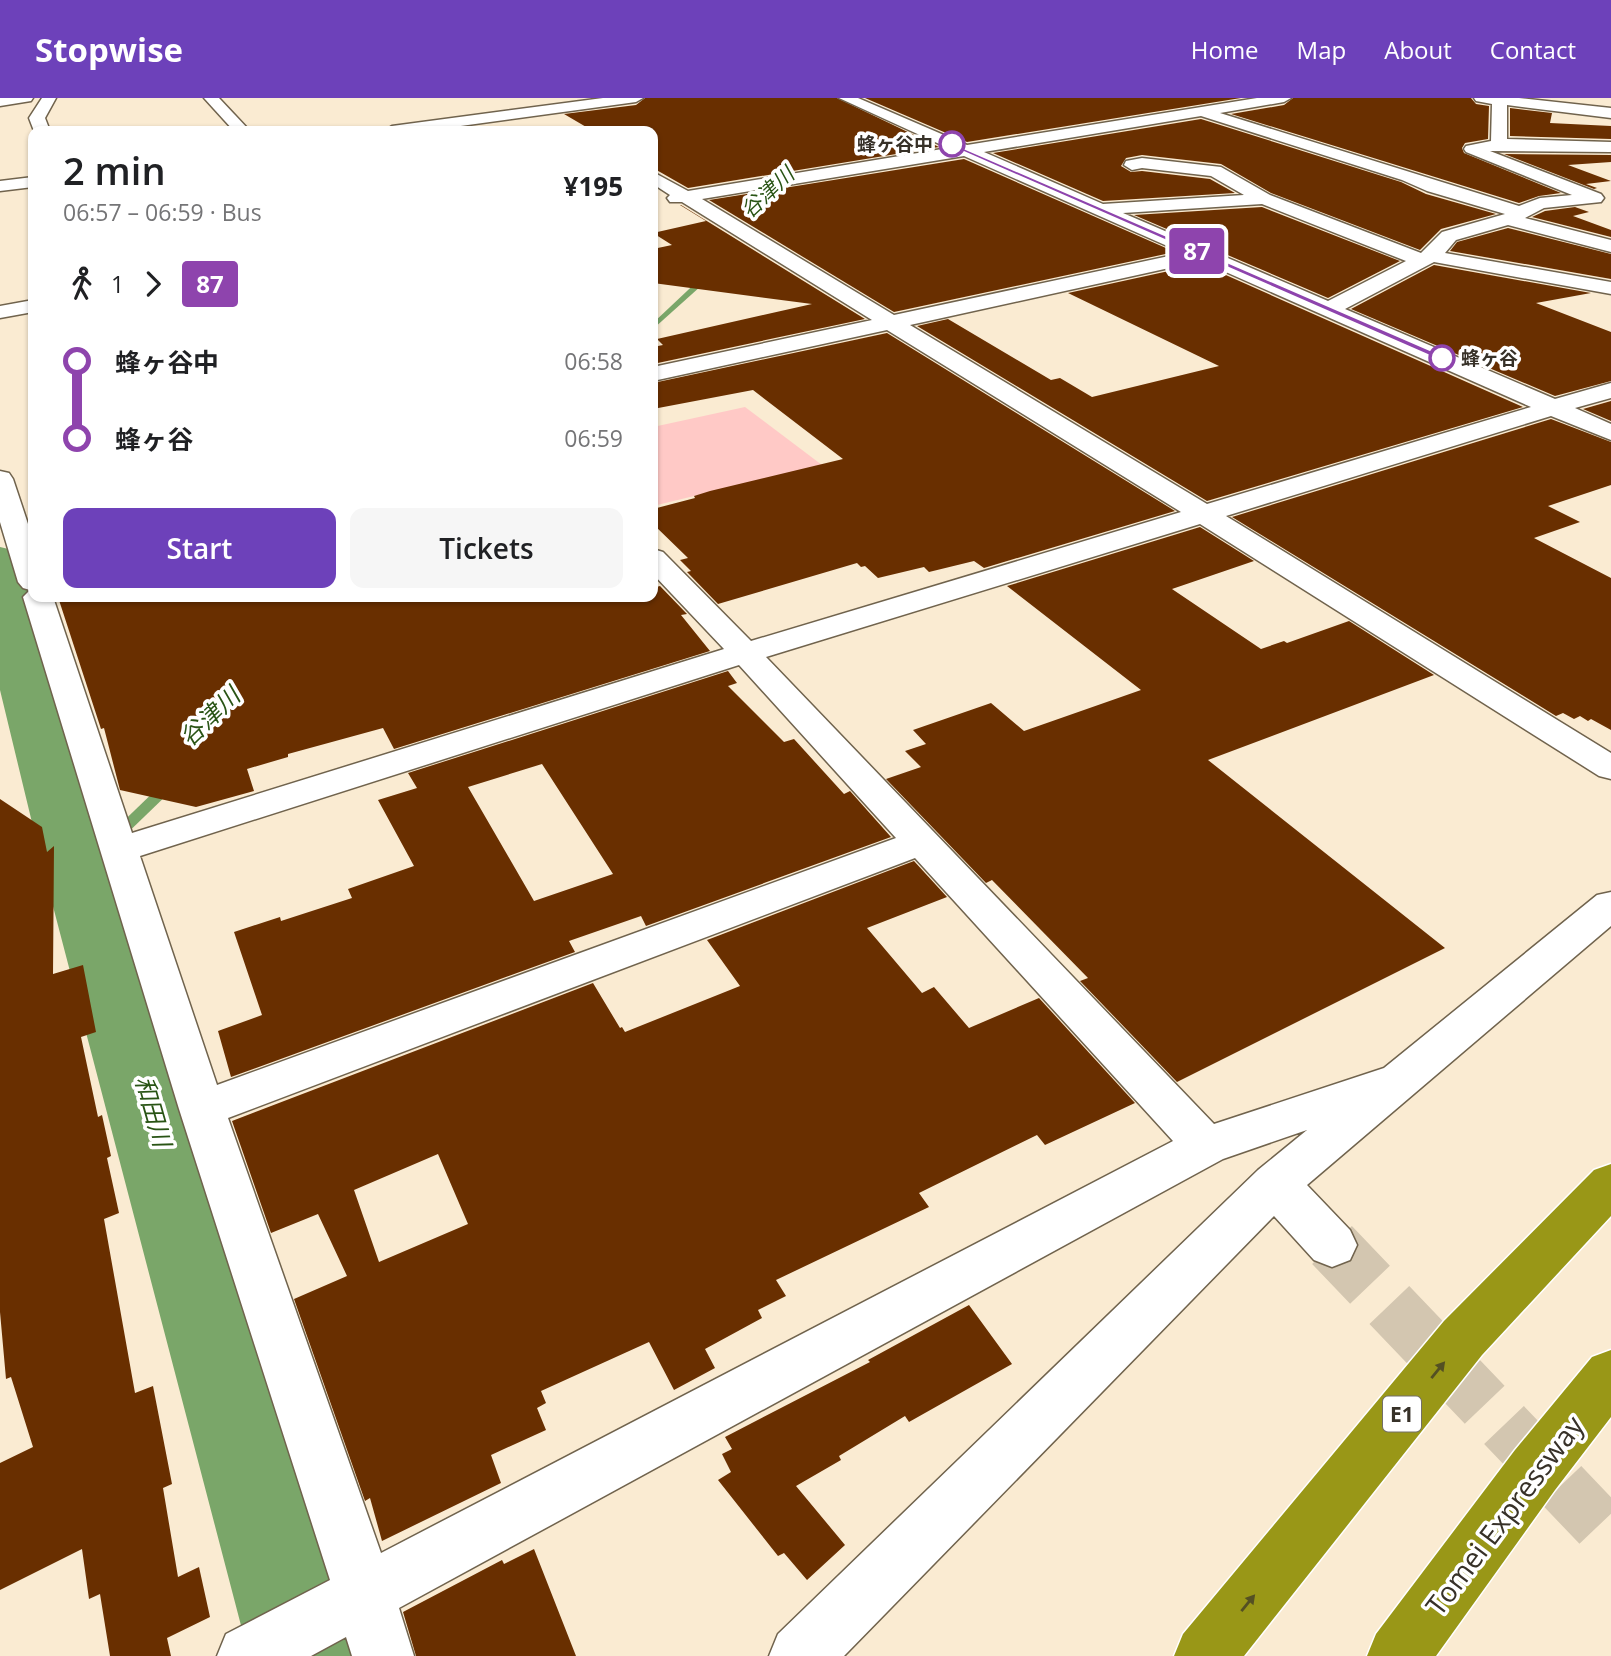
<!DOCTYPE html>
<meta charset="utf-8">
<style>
body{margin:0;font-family:"Open Sans","Noto Sans JP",sans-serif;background:#f6f6f6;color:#202124;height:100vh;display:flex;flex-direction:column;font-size:26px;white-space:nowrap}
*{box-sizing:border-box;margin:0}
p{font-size:23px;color:#757577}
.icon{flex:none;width:38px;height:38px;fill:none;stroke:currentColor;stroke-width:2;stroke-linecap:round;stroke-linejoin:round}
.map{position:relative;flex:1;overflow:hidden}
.side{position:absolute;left:28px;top:28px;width:630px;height:476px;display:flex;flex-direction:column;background:#fff;border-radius:14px;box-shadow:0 2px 5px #0004}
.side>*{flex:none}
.badge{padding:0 14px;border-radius:5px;font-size:24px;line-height:46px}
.map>.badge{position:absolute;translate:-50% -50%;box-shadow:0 0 0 4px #fff}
.legs{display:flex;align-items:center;gap:10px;height:77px;padding:0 35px;font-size:23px}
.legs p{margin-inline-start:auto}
.overview{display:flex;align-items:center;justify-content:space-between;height:119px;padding:0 35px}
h1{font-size:38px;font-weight:600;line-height:52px}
.action{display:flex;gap:14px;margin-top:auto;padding:14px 35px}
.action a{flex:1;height:80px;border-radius:14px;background:#6d41ba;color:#fff;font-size:28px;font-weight:600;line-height:80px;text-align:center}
.action a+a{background:#f6f6f6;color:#202124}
ul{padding:0 35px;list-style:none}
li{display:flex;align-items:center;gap:24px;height:77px;font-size:26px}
li i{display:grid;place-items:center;width:10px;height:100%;margin:0 9px;background:currentColor}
li i::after{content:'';width:18px;height:18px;margin:-9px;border:5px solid;border-radius:50%;background:#fff}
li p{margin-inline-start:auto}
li:first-child i{background:linear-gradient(#0000 50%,currentColor 0)}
li:last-child i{background:linear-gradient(currentColor 50%,#0000 0)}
header{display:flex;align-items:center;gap:42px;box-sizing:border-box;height:98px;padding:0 35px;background:#6d41ba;color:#fff}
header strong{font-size:33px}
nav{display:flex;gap:38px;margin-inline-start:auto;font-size:24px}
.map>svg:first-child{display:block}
.green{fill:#ffc9c6}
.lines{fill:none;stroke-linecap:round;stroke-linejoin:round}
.stream{fill:#7aa669;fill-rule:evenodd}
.river{fill:#7aa669;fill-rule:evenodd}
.building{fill:#692f00;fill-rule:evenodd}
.minor-tunnel{stroke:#d3c6b0;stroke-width:55;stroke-dasharray:55 28;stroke-linecap:butt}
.minor-casing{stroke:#70634d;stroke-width:3}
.highway-casing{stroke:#fff;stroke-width:3}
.minor{fill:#fff;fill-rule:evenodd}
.highway{fill:#999717;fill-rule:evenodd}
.oneway{fill:#545023}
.line-1{fill:#8e44ad;stroke:#fff;stroke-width:2}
.stop-1-dot{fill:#fff;stroke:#8e44ad;stroke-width:3.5}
.labels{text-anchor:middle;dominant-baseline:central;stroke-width:7;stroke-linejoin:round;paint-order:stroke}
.far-stop-label{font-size:19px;font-weight:bold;fill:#373128;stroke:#fff;text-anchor:end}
.far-water-label{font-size:21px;font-style:italic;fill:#295415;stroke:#fff}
.shield{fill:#fff;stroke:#736f68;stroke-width:2}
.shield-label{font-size:21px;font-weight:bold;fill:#373128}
.water-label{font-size:24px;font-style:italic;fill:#295415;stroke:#fff}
.near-street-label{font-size:28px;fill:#373128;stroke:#fff}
</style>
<header>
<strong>Stopwise</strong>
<nav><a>Home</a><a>Map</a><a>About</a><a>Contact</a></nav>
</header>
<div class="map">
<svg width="1611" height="1558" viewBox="0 0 1611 1558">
<rect width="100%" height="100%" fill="#faebd2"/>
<polygon class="green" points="745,309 822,367 653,408 653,329"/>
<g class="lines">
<g class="stream">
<polygon points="704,177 711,179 653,231 653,225"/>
<polygon points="168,684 174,688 173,691 88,773 78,773 76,770 78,767 163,685"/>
</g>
<polygon class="river" points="0,449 21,454 33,477 33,499 40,499 123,770 379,1558 249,1558 43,770 0,592"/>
</g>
<g class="building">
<polygon points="645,0 837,0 939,49 688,90 653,70 653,33 593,33 564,16 636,7"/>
<polygon points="865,0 1241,0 967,44"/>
<polygon points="1293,0 1471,0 1476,6 1489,8 1488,41 1465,45 1462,50 1464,55 1561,95 1539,98 1519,105 1231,16 1284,7"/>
<polygon points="1510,10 1552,15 1550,25 1611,28 1611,41 1510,38"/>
<polygon points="1201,21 1401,84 1426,96 1496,116 1441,131 1420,152 1271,95 1221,66 1142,57 1126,60 1121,68 1131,74 1142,73 1210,81 1235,95 1103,103 993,55"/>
<polygon points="1504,56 1611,57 1611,64 1568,67 1611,83 1586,86 1597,90 1594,91"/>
<polygon points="964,61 1175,154 894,214 709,102"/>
<polygon points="680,107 681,107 865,221 653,266 653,249 663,247 657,241 812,206 653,185 653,151 672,147 653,135 706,123"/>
<polygon points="1262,109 1400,163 1328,200 1134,117"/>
<polygon points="1575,109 1589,114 1573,118 1611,132 1611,139 1532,119 1545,113"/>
<polygon points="1508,130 1611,156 1611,181 1450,153 1457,144"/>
<polygon points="1201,166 1523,309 1207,403 917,228 948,221 1051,282 1060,280 1092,299 1219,268 1068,195"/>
<polygon points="1434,167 1591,195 1536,205 1611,234 1611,283 1555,298 1351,211"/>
<polygon points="887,235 1175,413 984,470 974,463 929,474 924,469 878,480 865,468 861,469 857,465 718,506 687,474 691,473 680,462 688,460 653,426 653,411 695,400 694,398 710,393 843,361 753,292 653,311 653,285"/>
<polygon points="1611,303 1611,323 1583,311"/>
<polygon points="1551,321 1611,344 1611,387 1548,408 1580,424 1534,440 1611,480 1611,632 1591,621 1588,623 1580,618 1574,621 1563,615 1556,618 1232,419"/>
<polygon points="1200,429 1254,463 1172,491 1261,551 1284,543 1287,545 1349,523 1434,577 1208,662 1445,850 1177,984 1080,883 1088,880 992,782 986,785 886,681 921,669 905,653 926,646 913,632 991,605 1024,633 1141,592 1007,488"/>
<polygon points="660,488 687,516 681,517 710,553 394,651 383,630 288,656 288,659 247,671 254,693 196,709 120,692 104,630 101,631 58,499 653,499 653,490"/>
<path d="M728 573 737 585 728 588 784 644 794 641 844 696 850 693 891 739 646 828 641 818 569 843 575 854 231 979 218 933 262 917 234 834 280 819 281 823 352 800 348 791 414 768 378 702 417 690 408 675ZM542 666 613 776 534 803 468 689Z"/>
<polygon points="0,701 42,729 47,754 54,748 53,876 83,867 96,934 81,939 98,1019 102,1017 111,1058 107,1060 119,1115 104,1121 135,1295 153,1288 172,1386 163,1390 178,1479 199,1469 210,1519 167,1540 171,1558 110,1558 100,1496 89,1501 82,1451 0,1492 0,1365 33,1349 11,1279 6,1281 0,1214"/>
<path d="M914 763 947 799 867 830 922 895 934 889 969 930 1039 900 1135 1005 1045 1047 1037 1037 919 1095 929 1109 776 1182 786 1198 758 1212 762 1220 705 1251 715 1270 674 1292 649 1244 541 1293 546 1305 537 1310 546 1332 491 1357 501 1385 382 1443 370 1400 365 1403 294 1201 347 1178 318 1116 271 1135 232 1023 593 885 620 930 622 929 625 934 740 888 707 842ZM438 1056 468 1126 379 1164 354 1092Z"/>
<polygon points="969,1207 1012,1266 909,1324 905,1318 839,1358 841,1362 796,1388 845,1447 807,1482 784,1455 778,1458 718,1382 731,1374 722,1356 732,1351 725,1339 870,1264 868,1262"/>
<polygon points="534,1451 576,1558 416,1558 403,1514 502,1462 504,1466"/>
</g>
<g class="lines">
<polyline class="minor-tunnel" points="1332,1147 1611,1439"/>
<defs>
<g id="minor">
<polygon points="0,0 33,0 31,3 0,8"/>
<polygon points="42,0 56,0 45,20 50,33 34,33 29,20"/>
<polygon points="204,0 219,0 250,33 234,33"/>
<polygon points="603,0 643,0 636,4 424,33 384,33 392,28"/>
<path d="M839 0H858L967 47 1257 0H1291L1284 4 1220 15 1519 108 1540 100 1572 97 1466 54 1464 51 1466 48 1491 43 1492 6 1476 3 1474 0H1519L1611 10V20L1507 7V41L1611 44V54L1490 53 1601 96 1604 100 1601 104 1544 110 1525 120 1611 142V154L1508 127 1456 142 1445 155 1611 184V196L1434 164 1345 211 1555 301 1611 285V300L1575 310 1611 326V342L1551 318 1226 418 1611 655V681L1599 678 1200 426 766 559 1214 1026 1384 970 1597 797 1611 794V828L1307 1087 1350 1132 1357 1147 1350 1162 1332 1169 1314 1162 1274 1118 844 1558H769L778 1536 1258 1072 1307 1032 1223 1061 399 1510 414 1558H352L346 1539 311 1558H217L226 1536 330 1482 179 1011 23 499 30 492 23 490 18 484 0 424V373L9 375 13 381 33 441V499H53L132 735 724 551 653 476V451L663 454 751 543 1181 414 887 232 653 283V269L872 222 682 104H670L667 100 670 97 653 86V74L688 93 948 50ZM1201 18 1402 82 1427 93 1505 116 1442 134 1421 155 1270 97 1221 69 1142 60 1126 63 1124 67 1132 72 1142 70 1211 78 1244 97 1103 106 984 54ZM964 58 1183 155 894 217 702 101ZM1262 106 1406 163 1328 203 1123 115ZM1201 163 1531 309 1207 406 910 227ZM739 567 896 740 217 987 140 758ZM915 760 1173 1043 381 1455 228 1020Z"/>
<polygon points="33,79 33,89 0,93 0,83"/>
<polygon points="33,202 33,214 0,220 0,208"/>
</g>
<g id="highway">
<polygon points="1611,1066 1611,1118 1482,1257 1244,1558 1174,1558 1183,1536 1444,1223 1594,1072"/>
<polygon points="1611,1252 1611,1319 1555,1392 1436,1558 1367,1558 1376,1536 1515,1352 1592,1259"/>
</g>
</defs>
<use href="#minor" class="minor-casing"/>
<use href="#highway" class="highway-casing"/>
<use href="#minor" class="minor"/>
<use href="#highway" class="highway"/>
</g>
<defs><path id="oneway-solid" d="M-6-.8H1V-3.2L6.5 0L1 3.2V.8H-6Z" transform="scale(1.75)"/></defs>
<g class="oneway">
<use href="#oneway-solid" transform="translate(1438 1272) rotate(-51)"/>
<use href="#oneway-solid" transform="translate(1248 1505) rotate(-51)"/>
</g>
<polygon class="line-1" points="952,45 1444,258 1446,260 1439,262 950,48"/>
<g class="stop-1-dot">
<circle cx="952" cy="46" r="12"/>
<circle cx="1442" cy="260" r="12"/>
</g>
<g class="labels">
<g class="far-stop-label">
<text x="933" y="46">蜂ヶ谷中</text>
<text x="1461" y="260" text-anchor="start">蜂ヶ谷</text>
</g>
<g class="far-water-label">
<text transform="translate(767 94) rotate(-43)">谷津川</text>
</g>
<rect class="shield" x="1383" y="1298.5" width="38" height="35" rx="5"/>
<g class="shield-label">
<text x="1402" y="1316">E1</text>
</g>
<g class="water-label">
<text transform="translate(209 618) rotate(-44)">谷津川</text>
<text transform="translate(154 1013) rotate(74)">和田川</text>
</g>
<g class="near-street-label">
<text transform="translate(1504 1417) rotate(-53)">Tomei Expressway</text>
</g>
</g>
</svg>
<b class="badge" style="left:1197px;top:153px;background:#8e44ad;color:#fff">87</b>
<section class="side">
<div class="overview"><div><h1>2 min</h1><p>06:57 – 06:59 · Bus</p></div><b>¥195</b></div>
<div class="legs"><svg class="icon" aria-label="walk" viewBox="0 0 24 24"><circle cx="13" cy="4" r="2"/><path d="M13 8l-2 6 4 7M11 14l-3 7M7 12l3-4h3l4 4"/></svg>1<svg class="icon" aria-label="forward" viewBox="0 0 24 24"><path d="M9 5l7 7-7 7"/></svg><b class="badge" style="background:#8e44ad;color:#fff">87</b></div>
<ul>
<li><i style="color:#8e44ad"></i><b>蜂ヶ谷中</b><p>06:58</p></li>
<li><i style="color:#8e44ad"></i><b>蜂ヶ谷</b><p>06:59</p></li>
</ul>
<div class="action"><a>Start</a><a>Tickets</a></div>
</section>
</div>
